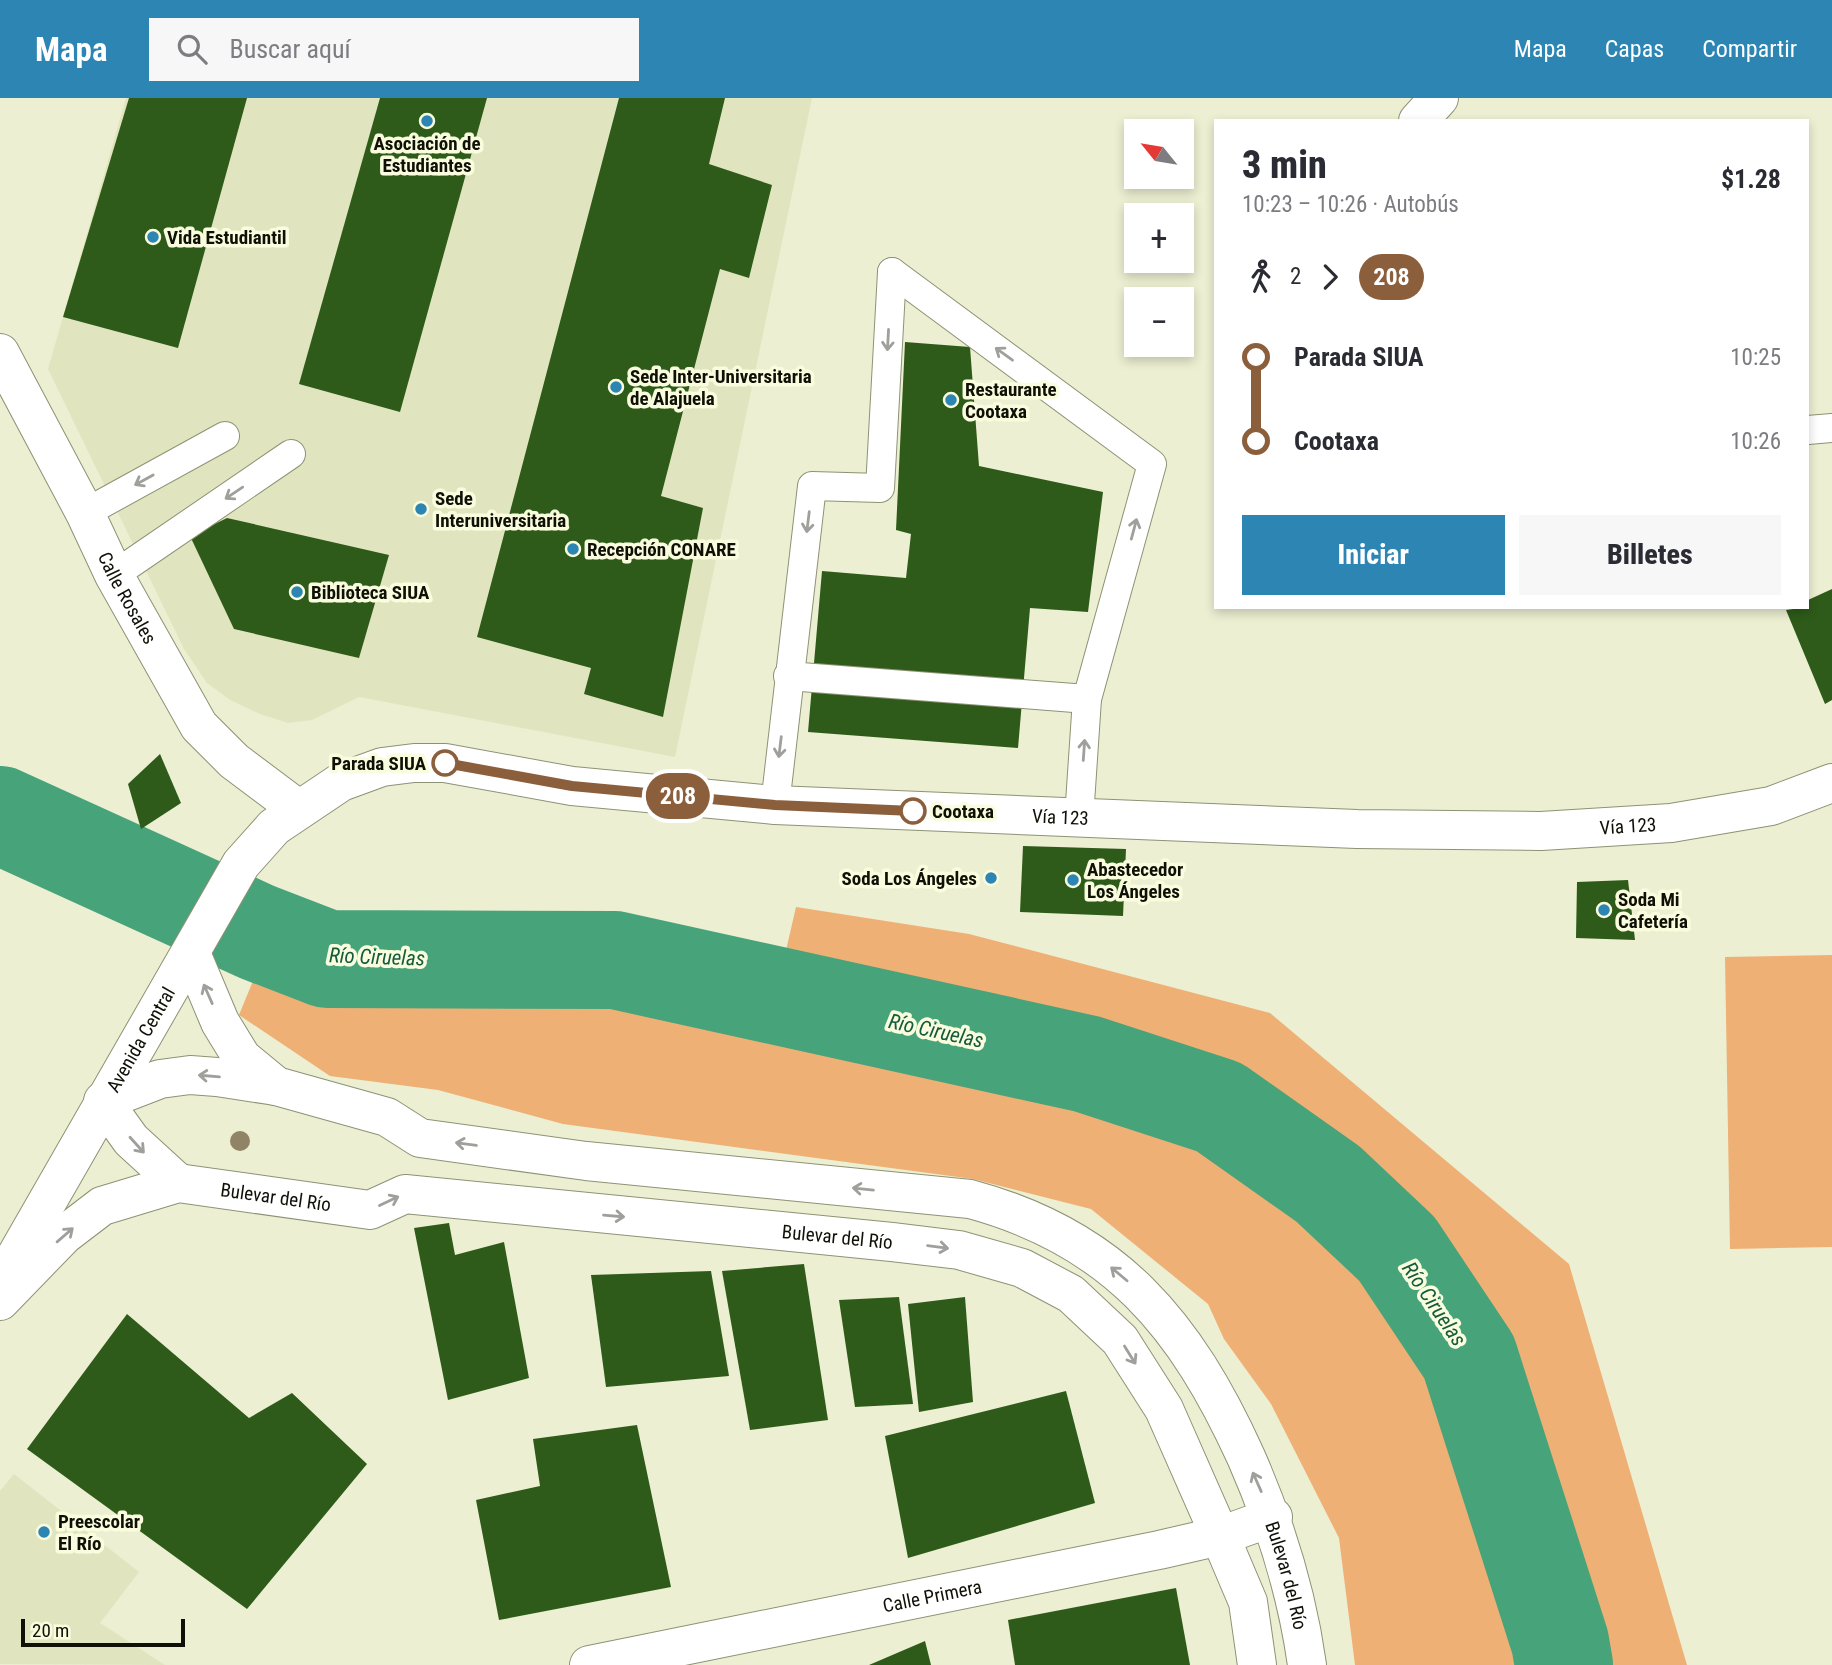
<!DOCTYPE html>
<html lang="es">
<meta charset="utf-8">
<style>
body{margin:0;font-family:"Roboto Condensed",sans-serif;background:#f7f7f7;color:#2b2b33;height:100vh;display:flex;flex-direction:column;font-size:26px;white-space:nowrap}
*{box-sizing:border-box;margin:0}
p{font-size:23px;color:#7c7c81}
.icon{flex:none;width:38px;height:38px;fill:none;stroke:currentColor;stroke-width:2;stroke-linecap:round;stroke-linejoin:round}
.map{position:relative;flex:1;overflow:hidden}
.panel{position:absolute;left:1214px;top:21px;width:595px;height:490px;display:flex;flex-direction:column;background:#fff;border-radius:0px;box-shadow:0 4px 10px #0003}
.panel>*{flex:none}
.badge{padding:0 14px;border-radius:23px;font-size:24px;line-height:46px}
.needle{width:46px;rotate:300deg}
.fabs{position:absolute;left:1124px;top:21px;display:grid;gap:14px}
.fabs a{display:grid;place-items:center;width:70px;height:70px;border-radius:0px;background:#fff;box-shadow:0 4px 10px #0003;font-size:35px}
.scale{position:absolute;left:21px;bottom:18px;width:164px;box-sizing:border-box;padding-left:7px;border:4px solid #0f1006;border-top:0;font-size:19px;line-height:24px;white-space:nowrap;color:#0f1006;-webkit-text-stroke:5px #f9fdde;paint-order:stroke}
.map>.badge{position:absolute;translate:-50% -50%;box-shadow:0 0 0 4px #fff}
.legs{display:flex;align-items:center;gap:10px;height:77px;padding:0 28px;font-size:23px}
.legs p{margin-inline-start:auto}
.headline{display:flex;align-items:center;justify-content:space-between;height:119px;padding:0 28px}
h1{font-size:38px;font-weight:800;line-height:52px}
.action{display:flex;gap:14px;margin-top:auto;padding:14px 28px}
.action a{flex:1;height:80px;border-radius:0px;background:#2c85b3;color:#fff;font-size:28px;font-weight:800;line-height:80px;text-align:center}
.action a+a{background:#f7f7f7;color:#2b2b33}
ul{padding:0 28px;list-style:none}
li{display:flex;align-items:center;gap:24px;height:84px;font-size:26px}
li i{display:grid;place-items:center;width:10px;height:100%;margin:0 9px;background:currentColor}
li i::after{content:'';width:18px;height:18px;margin:-9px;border:5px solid;border-radius:50%;background:#fff}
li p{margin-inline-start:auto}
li:first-child i{background:linear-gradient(#0000 50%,currentColor 0)}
li:last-child i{background:linear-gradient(currentColor 50%,#0000 0)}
header{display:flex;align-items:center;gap:42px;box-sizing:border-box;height:98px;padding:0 35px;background:#2c85b3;color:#fff}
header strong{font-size:33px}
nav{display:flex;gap:38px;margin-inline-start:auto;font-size:24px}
.search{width:490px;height:63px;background:#f7f7f7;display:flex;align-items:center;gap:18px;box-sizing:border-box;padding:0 24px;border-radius:0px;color:#7c7c81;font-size:26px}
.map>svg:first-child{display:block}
.built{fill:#e1e5bf}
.green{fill:#efb075}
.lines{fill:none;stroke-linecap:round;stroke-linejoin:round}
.river{stroke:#47a37a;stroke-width:98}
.building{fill:#2e5b19}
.lane-casing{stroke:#8e9275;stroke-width:30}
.street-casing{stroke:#8e9275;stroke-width:40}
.secondary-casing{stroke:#8e9275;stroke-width:40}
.lane{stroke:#fff;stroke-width:28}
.street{stroke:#fff;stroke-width:38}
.secondary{stroke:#fff;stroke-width:38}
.tree{fill:#908366}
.oneway{stroke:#9f9f9b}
.line-1-casing{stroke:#fff;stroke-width:16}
.line-1{stroke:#8b5e3c;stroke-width:10}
.poi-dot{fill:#2c85b3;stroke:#f9fdde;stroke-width:2.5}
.stop-1-dot{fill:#fff;stroke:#8b5e3c;stroke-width:3.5}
.labels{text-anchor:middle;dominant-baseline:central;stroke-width:7;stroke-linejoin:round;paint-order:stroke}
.poi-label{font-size:19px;font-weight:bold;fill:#0f1006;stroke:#f9fdde;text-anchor:start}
.street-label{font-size:19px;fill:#0f1006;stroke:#f9fdde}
.stop-label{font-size:19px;font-weight:bold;fill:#0f1006;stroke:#f9fdde;text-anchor:end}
.water-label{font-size:21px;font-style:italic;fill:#135a3e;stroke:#f9fdde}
</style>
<header>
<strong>Mapa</strong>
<div class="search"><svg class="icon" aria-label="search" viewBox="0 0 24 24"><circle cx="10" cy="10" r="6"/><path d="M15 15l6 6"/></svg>Buscar aquí</div>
<nav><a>Mapa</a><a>Capas</a><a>Compartir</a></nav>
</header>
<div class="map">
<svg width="1832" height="1567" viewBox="0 0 1832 1567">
<rect width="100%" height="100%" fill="#ecefd1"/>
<g class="built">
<polygon points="126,0 812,0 675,659 359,599 312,622 288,625 260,616 230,602 207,585 184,551 48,271"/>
<polygon points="14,1376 139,1474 100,1525 165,1567 0,1566 0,1393"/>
</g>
<g class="green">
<polygon points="796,809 969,836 1270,915 1569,1166 1687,1567 1355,1567 1339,1440 1271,1306 1224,1241 1208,1206 1091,1111 973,1081 563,1026 438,992 330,978 239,917 268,846 334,873 623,878 772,913"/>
<polygon points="1832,857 1832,1149 1730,1151 1725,859"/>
</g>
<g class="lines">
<polyline class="river" points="0,717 257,834 327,861 615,862 1087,966 1219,1009 1328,1086 1397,1151 1469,1259 1560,1544 1564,1567"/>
</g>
<g class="building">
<polygon points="129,0 247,0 178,250 63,219"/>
<polygon points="380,0 487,0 400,314 299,286"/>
<polygon points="619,0 725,0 709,66 772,87 749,180 720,171 661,398 703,410 663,619 584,596 591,570 477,539"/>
<polygon points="905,244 970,249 979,368 1103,394 1088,514 1030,510 1018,650 808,634 822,473 906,480 911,436 896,432"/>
<polygon points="227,420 389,457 359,560 234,531 190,438"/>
<polygon points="1832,491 1832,602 1825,606 1786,512 1808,509 1808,502"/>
<polygon points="160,656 181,705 141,731 128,686"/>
<polygon points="1023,748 1126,751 1123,818 1020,814"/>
<polygon points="1628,782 1635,842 1576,840 1577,784"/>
<polygon points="449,1125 455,1157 504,1144 529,1280 448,1302 414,1130"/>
<polygon points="804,1166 828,1322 750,1332 722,1173"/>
<polygon points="711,1173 729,1278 606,1289 591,1177"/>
<polygon points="899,1199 913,1306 855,1309 839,1202"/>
<polygon points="965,1199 973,1304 919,1314 908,1206"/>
<polygon points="127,1216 249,1320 292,1295 367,1366 247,1511 27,1351"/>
<polygon points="1066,1293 1095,1405 908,1460 885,1338"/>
<polygon points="637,1327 671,1489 499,1522 476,1402 540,1388 533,1341"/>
<polygon points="1176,1490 1190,1567 1015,1567 1008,1522"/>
<polygon points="925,1543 931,1567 869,1567"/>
</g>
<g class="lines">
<defs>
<g id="lane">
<polyline points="892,174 1152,366 1087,601 1079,720"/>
<polyline points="1808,332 1832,330"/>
<polyline points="85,415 225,338"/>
<polyline points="114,477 291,356"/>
<polyline points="788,578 1087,601"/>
<polyline points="775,707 812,388 880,390 892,174"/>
</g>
<g id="street">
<polyline points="1418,23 1439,0"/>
<path id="s1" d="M0 255 85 415 114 477 199 628 234 663 298 711"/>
<polyline points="191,855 220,924 242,960 276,988"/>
<path id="s2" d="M178 1085 131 1042 103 1003 160 981 190 977 217 979 276 988 387 1019 420 1040 586 1063 970 1101C1115 1140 1186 1227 1246 1359 1275 1425 1297 1495 1307 1567"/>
<path id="s3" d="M0 1203 64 1137 102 1108 178 1085 370 1112 405 1096 892 1144 959 1152 1022 1170 1071 1196 1120 1242 1164 1311 1220 1438 1248 1504 1257 1567"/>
<path id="s4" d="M589 1567 1159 1452 1220 1438 1273 1419"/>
</g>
<g id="secondary">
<path id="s5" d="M0 1186 241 766 274 729 341 684 382 669 414 665H445L572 688 775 707 1357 731 1541 733 1671 725 1771 708 1832 685"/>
</g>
</defs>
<use href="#lane" class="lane-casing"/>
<use href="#street" class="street-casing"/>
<use href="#secondary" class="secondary-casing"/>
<use href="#lane" class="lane"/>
<use href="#street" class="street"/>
<use href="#secondary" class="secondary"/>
</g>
<circle class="tree" cx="240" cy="1043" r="10"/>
<defs><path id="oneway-shaft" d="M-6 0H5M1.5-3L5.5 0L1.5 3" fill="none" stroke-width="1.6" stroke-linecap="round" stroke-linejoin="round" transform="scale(1.75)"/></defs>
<g class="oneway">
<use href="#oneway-shaft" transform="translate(888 242) rotate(93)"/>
<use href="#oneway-shaft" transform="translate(1004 256) rotate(-144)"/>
<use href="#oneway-shaft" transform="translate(144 382) rotate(151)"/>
<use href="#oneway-shaft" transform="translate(234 395) rotate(146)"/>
<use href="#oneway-shaft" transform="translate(808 424) rotate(97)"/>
<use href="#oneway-shaft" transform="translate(1134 431) rotate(-75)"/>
<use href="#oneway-shaft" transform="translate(780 649) rotate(97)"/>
<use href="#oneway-shaft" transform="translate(1084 652) rotate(-86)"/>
<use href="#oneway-shaft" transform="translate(208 896) rotate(-114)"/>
<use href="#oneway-shaft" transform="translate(209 978) rotate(-175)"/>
<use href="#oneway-shaft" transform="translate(466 1046) rotate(-172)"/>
<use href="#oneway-shaft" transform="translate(137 1047) rotate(48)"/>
<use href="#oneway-shaft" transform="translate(863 1091) rotate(-174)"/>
<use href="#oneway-shaft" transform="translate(389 1103) rotate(-25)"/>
<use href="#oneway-shaft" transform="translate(614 1118) rotate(5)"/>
<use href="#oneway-shaft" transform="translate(65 1137) rotate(-41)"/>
<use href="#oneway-shaft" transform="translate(938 1149) rotate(7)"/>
<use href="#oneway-shaft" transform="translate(1119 1176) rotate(-140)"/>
<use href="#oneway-shaft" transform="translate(1130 1257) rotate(58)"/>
<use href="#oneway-shaft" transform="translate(1257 1384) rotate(-114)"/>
</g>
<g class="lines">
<defs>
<polyline id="line-1" points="445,665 572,688 775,707 913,713"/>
</defs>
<use href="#line-1" class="line-1-casing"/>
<use href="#line-1" class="line-1"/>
</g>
<g class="poi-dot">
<circle cx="427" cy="23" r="7"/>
<circle cx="153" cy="139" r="7"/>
<circle cx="616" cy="289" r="7"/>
<circle cx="951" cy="302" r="7"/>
<circle cx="421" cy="411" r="7"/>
<circle cx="573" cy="451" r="7"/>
<circle cx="297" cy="494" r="7"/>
<circle cx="991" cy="780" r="7"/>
<circle cx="1073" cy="782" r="7"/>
<circle cx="1604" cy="812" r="7"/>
<circle cx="44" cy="1434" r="7"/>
</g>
<g class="stop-1-dot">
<circle cx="445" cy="665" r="12"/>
<circle cx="913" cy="713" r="12"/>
</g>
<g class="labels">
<g class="poi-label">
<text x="427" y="45" text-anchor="middle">Asociación de<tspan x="427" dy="22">Estudiantes</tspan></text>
<text x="167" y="139">Vida Estudiantil</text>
<text x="630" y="278">Sede Inter-Universitaria<tspan x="630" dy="22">de Alajuela</tspan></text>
<text x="965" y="291">Restaurante<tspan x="965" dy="22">Cootaxa</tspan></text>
<text x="435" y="400">Sede<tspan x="435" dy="22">Interuniversitaria</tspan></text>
<text x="587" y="451">Recepción CONARE</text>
<text x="311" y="494">Biblioteca SIUA</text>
<text x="1087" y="771">Abastecedor<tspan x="1087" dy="22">Los Ángeles</tspan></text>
<text x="977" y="780" text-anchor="end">Soda Los Ángeles</text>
<text x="1618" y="801">Soda Mi<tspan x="1618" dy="22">Cafetería</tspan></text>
<text x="58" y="1423">Preescolar<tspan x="58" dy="22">El Río</tspan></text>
</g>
<g class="street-label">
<text stroke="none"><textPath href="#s1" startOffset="276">Calle Rosales</textPath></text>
<text stroke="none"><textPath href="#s5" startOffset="1340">Vía 123</textPath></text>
<text stroke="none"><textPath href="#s5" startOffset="1908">Vía 123</textPath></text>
<text stroke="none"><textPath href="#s5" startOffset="282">Avenida Central</textPath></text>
<text stroke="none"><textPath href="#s3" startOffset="318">Bulevar del Río</textPath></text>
<text stroke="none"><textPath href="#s3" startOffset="886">Bulevar del Río</textPath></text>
<text stroke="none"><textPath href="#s2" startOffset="1516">Bulevar del Río</textPath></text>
<text stroke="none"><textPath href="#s4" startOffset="350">Calle Primera</textPath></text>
</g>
<g class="stop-label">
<text x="426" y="665">Parada SIUA</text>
<text x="932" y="713" text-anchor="start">Cootaxa</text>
</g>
<g class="water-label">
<text transform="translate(377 859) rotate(2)">Río Ciruelas</text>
<text transform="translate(936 933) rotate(12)">Río Ciruelas</text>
<text transform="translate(1434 1206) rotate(56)">Río Ciruelas</text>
</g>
</g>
</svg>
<div class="fabs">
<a><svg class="needle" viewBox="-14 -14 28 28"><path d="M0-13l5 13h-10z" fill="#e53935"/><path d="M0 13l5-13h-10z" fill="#7c7c81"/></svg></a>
<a>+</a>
<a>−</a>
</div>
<div class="scale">20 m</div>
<b class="badge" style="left:678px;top:698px;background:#8b5e3c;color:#fff">208</b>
<section class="panel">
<div class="headline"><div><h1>3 min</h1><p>10:23 – 10:26 · Autobús</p></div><b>$1.28</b></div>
<div class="legs"><svg class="icon" aria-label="walk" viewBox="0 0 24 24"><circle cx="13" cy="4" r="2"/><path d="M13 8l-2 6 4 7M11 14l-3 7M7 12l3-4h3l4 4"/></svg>2<svg class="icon" aria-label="forward" viewBox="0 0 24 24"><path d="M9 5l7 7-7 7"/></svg><b class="badge" style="background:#8b5e3c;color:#fff">208</b></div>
<ul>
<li><i style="color:#8b5e3c"></i><b>Parada SIUA</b><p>10:25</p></li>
<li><i style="color:#8b5e3c"></i><b>Cootaxa</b><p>10:26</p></li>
</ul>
<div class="action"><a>Iniciar</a><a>Billetes</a></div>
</section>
</div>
